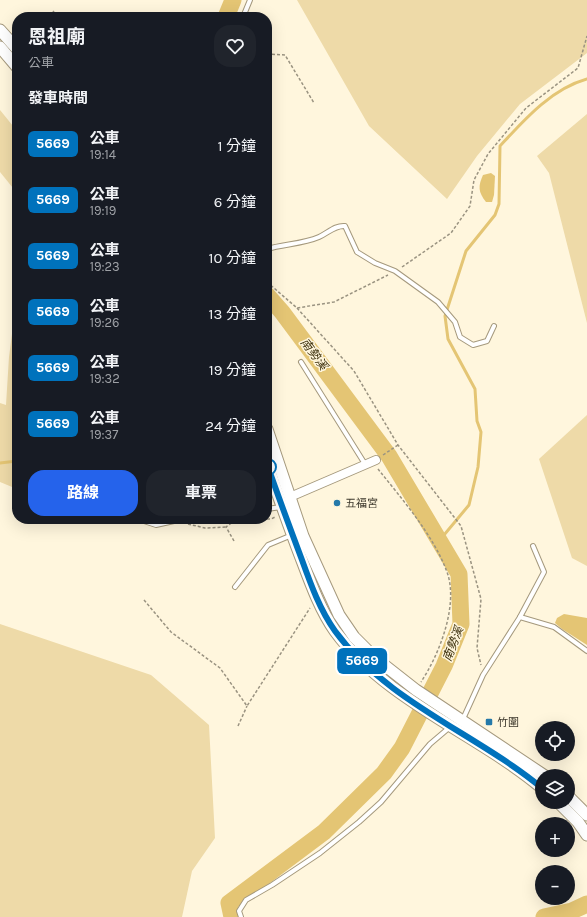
<!DOCTYPE html>
<html lang="zh-TW">
<meta charset="utf-8">
<style>
body{margin:0;font-family:Karla,"Noto Sans TC",sans-serif;background:#20242c;color:#f1f3f6;height:100vh;display:flex;flex-direction:column;font-size:15px;white-space:nowrap}
*{box-sizing:border-box;margin:0}
p{font-size:13px;color:#9ea1a6}
.icon{flex:none;width:22px;height:22px;fill:none;stroke:currentColor;stroke-width:2;stroke-linecap:round;stroke-linejoin:round}
.map{position:relative;flex:1;overflow:hidden}
.panel{position:absolute;left:12px;top:12px;width:260px;height:512px;display:flex;flex-direction:column;background:#171b24;border-radius:16px;box-shadow:0 4px 16px #0002}
.panel>*{flex:none}
.badge{padding:0 8px;border-radius:6px;font-size:14px;line-height:26px}
.tools{position:absolute;left:535px;top:721px;display:grid;gap:8px}
.tools a{display:grid;place-items:center;width:40px;height:40px;border-radius:50%;background:#171b24;box-shadow:0 4px 16px #0002;font-size:20px}
.map>.badge{position:absolute;translate:-50% -50%;box-shadow:0 0 0 2px #fff}
h2{padding:0 16px;font-size:15px;line-height:36px}
.round{display:grid;place-items:center;flex:none;width:42px;height:42px;border-radius:16px;background:#20242c}
.summary{display:flex;align-items:center;justify-content:space-between;height:68px;padding:0 16px}
h1{font-size:19px;font-weight:700;line-height:30px}
.primary-button{display:flex;gap:8px;margin-top:auto;padding:8px 16px}
.primary-button a{flex:1;height:46px;border-radius:16px;background:#2563eb;color:#fff;font-size:16px;font-weight:700;line-height:46px;text-align:center}
.primary-button a+a{background:#20242c;color:#f1f3f6}
ul{padding:0;list-style:none}
li{display:flex;align-items:center;gap:12px;height:56px;padding:0 16px}
li div{flex:1}
li b{display:block;font-size:15px}
li em{font-style:normal}
li .badge{min-width:44px;font-weight:700;text-align:center}
.map>svg:first-child{display:block}
.green{fill:#eedaa8}
.water{fill:#e4c574}
.lines{fill:none;stroke-linecap:round;stroke-linejoin:round}
.stream{stroke:#e4c574;stroke-width:3}
.river{stroke:#e4c574;stroke-width:17}
.service-casing{stroke:#a5997d;stroke-width:6}
.minor-casing{stroke:#a5997d;stroke-width:10}
.tertiary-casing{stroke:#a5997d;stroke-width:13}
.path{stroke:#9a9381;stroke-width:1.5;stroke-dasharray:3 2;stroke-linecap:butt}
.service{stroke:#fff;stroke-width:4}
.minor{stroke:#fff;stroke-width:8}
.tertiary{stroke:#fff;stroke-width:11}
.line-casing{stroke:#fff;stroke-width:9}
.line{stroke:#0072bc;stroke-width:6}
.stop-dot{fill:#fff;stroke:#0072bc;stroke-width:2}
.poi-dot{fill:#2579a9;stroke:#fff6dd;stroke-width:1.5}
.labels{text-anchor:middle;dominant-baseline:central;stroke-width:3;stroke-linejoin:round;paint-order:stroke}
.poi-label{font-size:11px;fill:#3e392d;stroke:#fff6dd;text-anchor:start}
.water-label{font-size:12px;font-style:italic;fill:#3b2e0a;stroke:#fff6dd}
</style>
<div class="map">
<svg width="587" height="917" viewBox="0 0 587 917">
<rect width="100%" height="100%" fill="#fff6dd"/>
<g class="green">
<polygon points="297,0 587,0 587,53 520,104 477,156 447,199 369,126"/>
<polygon points="0,110 17,131 17,193 0,172"/>
<polygon points="587,114 587,323 549,173 537,156"/>
<polygon points="17,295 17,489 0,482 0,403 6,405 9,357"/>
<polygon points="587,415 587,566 572,558 539,459"/>
<polygon points="0,624 151,675 209,725 215,838 192,871 182,917 0,917"/>
</g>
<g class="water">
<path d="M491 173 495 176 494 195 492 202H486C478 192 478 186 483 175Z"/>
<polygon points="564,614 587,618 587,645 562,629 555,623 557,618"/>
</g>
<g class="lines">
<g class="stream">
<polyline points="0,463 17,461"/>
<path d="M439 541 469 505 478 467 481 432 477 421 475 389 448 339 445 316 466 251 495 215 499 204 500 146C524 120 551 89 587 79"/>
</g>
<g class="river">
<polyline points="226,17 233,0"/>
<polyline points="232,917 229,903 324,832 384,773 402,748 444,666 461,624 459,574 389,456 282,312 267,295"/>
<polyline points="544,917 572,911 587,904"/>
</g>
<defs>
<g id="service">
<polyline points="243,17 250,0"/>
<path d="M267 249C284 244 303 244 319 237 328 233 335 225 345 226L357 252 375 263 395 271 438 302 455 322 460 337 473 345 487 341 494 326"/>
<polyline points="301,362 365,464"/>
<polyline points="267,509 281,507"/>
<polyline points="138,519 156,525 183,519"/>
<polyline points="235,587 268,545 292,535"/>
<polyline points="520,617 544,572 533,546"/>
<polyline points="463,719 483,675 520,617 554,627 587,651"/>
<polyline points="241,917 239,911 246,900 272,885 320,853 359,822 381,802 430,744 450,727"/>
</g>
<polyline id="minor" points="290,497 376,460"/>
<g id="tertiary">
<polyline points="0,30 17,49"/>
<polyline points="0,47 17,67"/>
<polyline points="267,429 303,536 339,615 354,637 374,657 416,690 545,776"/>
<path d="M267 464C279 497 290 530 303 563 312 587 321 611 335 631 386 701 478 734 542 788"/>
<polyline points="568,796 587,815"/>
<polyline points="558,802 578,822 587,835"/>
</g>
</defs>
<use href="#service" class="service-casing"/>
<use href="#minor" class="minor-casing"/>
<use href="#tertiary" class="tertiary-casing"/>
<g class="path">
<polyline points="49,17 54,11"/>
<polyline points="267,54 285,55 314,103"/>
<polyline points="402,267 451,233 470,206 474,180 488,154 526,108 578,68 587,36"/>
<polyline points="267,282 297,308 334,302 388,275"/>
<polyline points="297,308 354,371 398,445 461,526 481,599 477,648 481,665"/>
<polyline points="383,455 398,445"/>
<path d="M378 469C402 499 434 536 447 572 459 605 439 655 421 682"/>
<polyline points="267,519 271,519 275,517"/>
<polyline points="188,524 205,528 226,527"/>
<polyline points="234,541 226,527 237,519"/>
<polyline points="144,600 171,632 220,668 247,706 310,608"/>
<polyline points="238,726 247,706"/>
</g>
<use href="#service" class="service"/>
<use href="#minor" class="minor"/>
<use href="#tertiary" class="tertiary"/>
</g>
<g class="lines">
<defs>
<path id="line" d="M267 464C278 496 290 528 302 560 311 585 320 610 335 631 387 702 477 734 542 788"/>
</defs>
<use href="#line" class="line-casing"/>
<use href="#line" class="line"/>
</g>
<circle class="stop-dot" cx="268" cy="467" r="8"/>
<g class="poi-dot">
<circle cx="337" cy="503" r="4"/>
<rect x="485" y="718" width="8" height="8" rx="2"/>
</g>
<g class="labels">
<g class="poi-label">
<text x="345" y="503">五福宮</text>
<text x="497" y="722">竹圍</text>
</g>
<g class="water-label">
<text transform="translate(314 354) rotate(53)">南勢溪</text>
<text transform="translate(453 644) rotate(-69)">南勢溪</text>
</g>
</g>
</svg>
<div class="tools">
<a><svg class="icon" aria-label="locate" viewBox="0 0 24 24"><circle cx="12" cy="12" r="6"/><path d="M12 2v4M12 18v4M2 12h4M18 12h4"/></svg></a>
<a><svg class="icon" aria-label="layers" viewBox="0 0 24 24"><path d="M12 4l9 5-9 5-9-5zM3 14l9 5 9-5"/></svg></a>
<a>+</a>
<a>−</a>
</div>
<b class="badge" style="left:362px;top:661px;background:#0072bc;color:#fff">5669</b>
<section class="panel">
<div class="summary"><div><h1>恩祖廟</h1><p>公車</p></div><a class="round"><svg class="icon" aria-label="heart" viewBox="0 0 24 24"><path d="M12 20l-8-8c-3-5 5-10 8-4 3-6 11-1 8 4z"/></svg></a></div>
<h2>發車時間</h2>
<ul>
<li><span class="badge" style="background:#0072bc;color:#fff">5669</span><div><b>公車</b><p>19:14</p></div><em>1 分鐘</em></li>
<li><span class="badge" style="background:#0072bc;color:#fff">5669</span><div><b>公車</b><p>19:19</p></div><em>6 分鐘</em></li>
<li><span class="badge" style="background:#0072bc;color:#fff">5669</span><div><b>公車</b><p>19:23</p></div><em>10 分鐘</em></li>
<li><span class="badge" style="background:#0072bc;color:#fff">5669</span><div><b>公車</b><p>19:26</p></div><em>13 分鐘</em></li>
<li><span class="badge" style="background:#0072bc;color:#fff">5669</span><div><b>公車</b><p>19:32</p></div><em>19 分鐘</em></li>
<li><span class="badge" style="background:#0072bc;color:#fff">5669</span><div><b>公車</b><p>19:37</p></div><em>24 分鐘</em></li>
</ul>
<div class="primary-button"><a>路線</a><a>車票</a></div>
</section>
</div>
